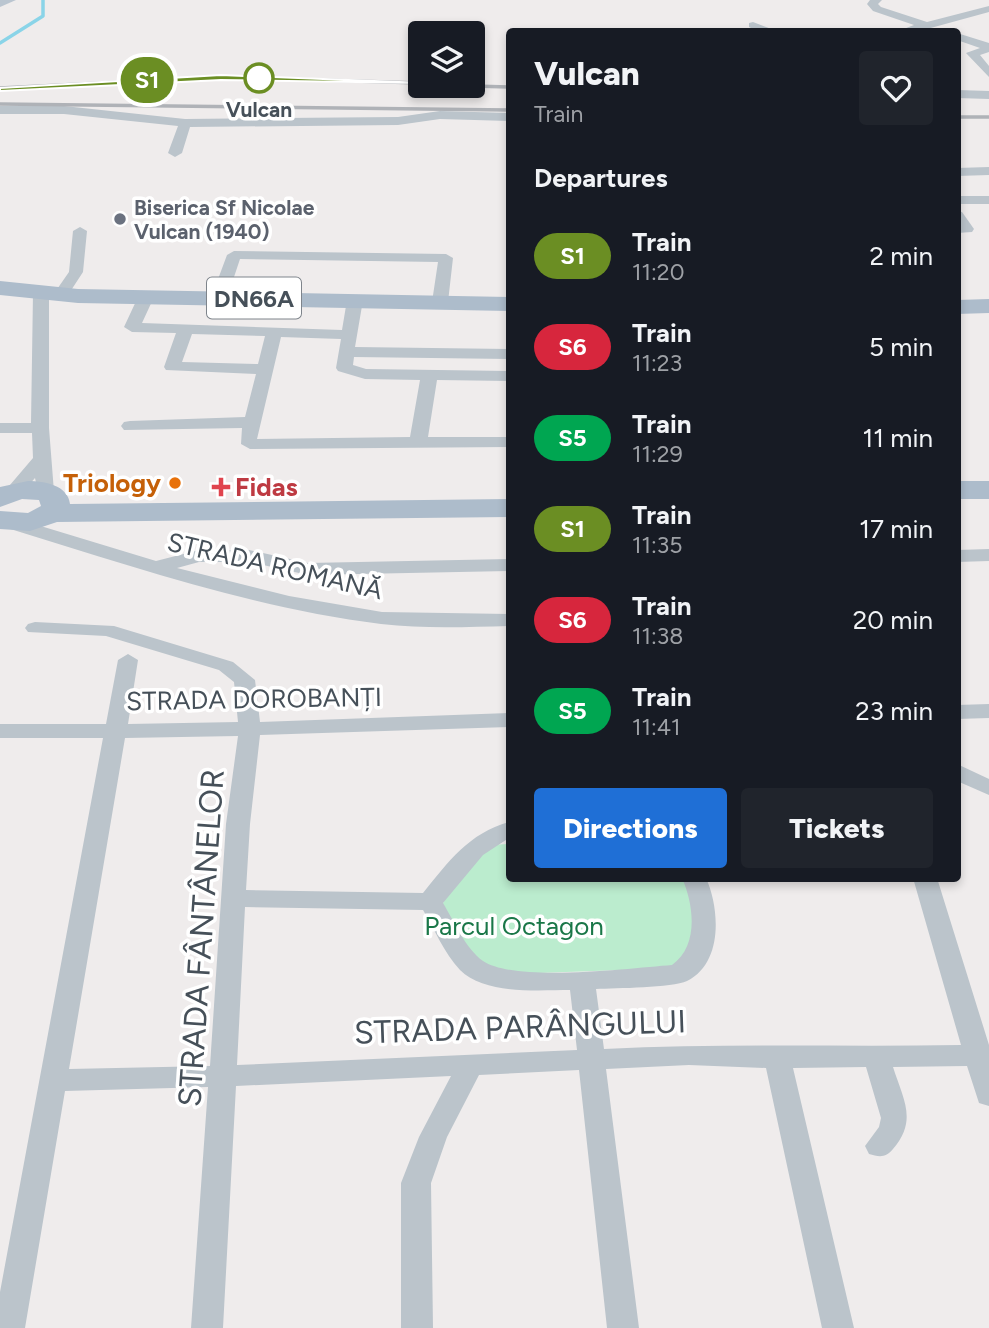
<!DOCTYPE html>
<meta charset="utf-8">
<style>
body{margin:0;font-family:Figtree,sans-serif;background:#20242c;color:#f1f3f6;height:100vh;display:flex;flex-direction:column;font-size:26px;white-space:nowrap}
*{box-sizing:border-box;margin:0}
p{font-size:23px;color:#9ea1a6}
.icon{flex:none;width:38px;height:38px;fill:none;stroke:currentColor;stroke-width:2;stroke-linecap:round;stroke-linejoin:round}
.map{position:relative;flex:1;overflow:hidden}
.side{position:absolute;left:506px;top:28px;width:455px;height:854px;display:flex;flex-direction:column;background:#171b24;border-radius:7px;box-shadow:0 4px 10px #0003}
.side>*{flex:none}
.badge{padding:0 14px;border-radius:23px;font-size:24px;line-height:46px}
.controls{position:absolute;left:408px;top:21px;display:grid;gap:14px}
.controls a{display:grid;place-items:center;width:77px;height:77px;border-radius:7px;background:#171b24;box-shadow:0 4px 10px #0003;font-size:35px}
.map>.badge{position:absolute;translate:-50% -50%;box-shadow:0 0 0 4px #fff}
h2{padding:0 28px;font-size:26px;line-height:63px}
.round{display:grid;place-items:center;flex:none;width:74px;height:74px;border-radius:7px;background:#20242c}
.head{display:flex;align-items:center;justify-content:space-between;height:119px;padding:0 28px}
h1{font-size:33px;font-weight:800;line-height:52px}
.action{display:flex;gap:14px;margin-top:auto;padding:14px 28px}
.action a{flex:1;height:80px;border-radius:7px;background:#1f6fd6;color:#fff;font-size:28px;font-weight:800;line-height:80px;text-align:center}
.action a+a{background:#20242c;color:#f1f3f6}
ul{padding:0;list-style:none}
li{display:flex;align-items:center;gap:21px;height:91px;padding:0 28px}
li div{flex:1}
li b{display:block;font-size:26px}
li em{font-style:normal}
li .badge{min-width:77px;font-weight:700;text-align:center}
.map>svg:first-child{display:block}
.green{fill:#bbecce}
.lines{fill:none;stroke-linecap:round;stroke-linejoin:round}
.stream{stroke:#8ad4e8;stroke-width:3.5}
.minor{fill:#bbc4cb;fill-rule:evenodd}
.secondary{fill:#bac5d0;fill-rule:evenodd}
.primary{fill:#adbccb;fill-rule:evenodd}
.rail{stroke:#afb2b7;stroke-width:3.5}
.line{fill:#6b8e23;stroke:#fff;stroke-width:2}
.stop-dot{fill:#fff;stroke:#6b8e23;stroke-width:3.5}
.worship-dot{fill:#6b7280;stroke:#fff;stroke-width:2.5}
.food-dot{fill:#e8710a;stroke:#fff;stroke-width:2.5}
.health-dot{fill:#e0444e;stroke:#fff;stroke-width:2.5}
.labels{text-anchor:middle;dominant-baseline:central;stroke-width:7;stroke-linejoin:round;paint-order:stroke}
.far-stop-label{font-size:21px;font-weight:bold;fill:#465059;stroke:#fff}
.far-worship-label{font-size:21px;font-weight:bold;fill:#5b616d;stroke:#fff;text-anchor:start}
.shield{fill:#fff;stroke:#7e848b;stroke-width:2}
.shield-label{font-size:24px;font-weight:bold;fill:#465059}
.food-label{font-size:26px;font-weight:bold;fill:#c56008;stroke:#fff;text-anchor:end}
.health-label{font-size:26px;font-weight:bold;fill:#be3a42;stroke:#fff;text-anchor:start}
.street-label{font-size:26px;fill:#465059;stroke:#fff}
.park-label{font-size:26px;fill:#1a7748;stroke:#fff}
.near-street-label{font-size:32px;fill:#465059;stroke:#fff}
</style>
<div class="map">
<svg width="989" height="1328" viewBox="0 0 989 1328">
<rect width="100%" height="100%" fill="#efecec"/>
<polygon class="green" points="509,844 509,878 684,879 695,899 691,951 676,968 511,974 475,961 442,906 446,895 487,845"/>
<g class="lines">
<polyline class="stream" points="0,43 43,16 43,0"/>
<g class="minor">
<polygon points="870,0 882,0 878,4 881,7 927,22 989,6 989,12 916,32 896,32 914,25 873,11 867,4"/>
<polygon points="753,22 774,30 775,32 759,32 749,27 749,23"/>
<polygon points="957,33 989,43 989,52 980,55 989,66 989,77 966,53 980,48 957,40"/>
<polygon points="957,90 989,91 989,99 957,98"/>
<polygon points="0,106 64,106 185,119 398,117 440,111 509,113 509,121 440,119 398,125 190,127 182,153 175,157 168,153 178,126 64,114 0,114"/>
<polygon points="989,167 989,175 957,176 957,168"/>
<rect x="957" y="196" width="32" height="8"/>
<polygon points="957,211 962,212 974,229 972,232 957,233"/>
<polygon points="80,227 87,231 83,272 66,298 56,298 53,295 69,272 73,231"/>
<polygon points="234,251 446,254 453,258 448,302 440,307 432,302 438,262 240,259 227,298 219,303 214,301 211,298 227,255"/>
<polygon points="41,288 49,293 49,428 54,492 45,498 39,496 35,478 19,496 13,498 4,492 33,458 32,433 0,433 0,423 31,423 33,293"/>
<path d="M146 292 154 297 142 323 342 330 347 300 355 295 363 300 355 347 509 349V359L354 357 353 365 366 369 509 371V381L437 380 428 437H509V447L250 449 241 444 242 428 124 430 121 426 124 422 130 421 245 417 256 374 166 370 164 367 176 333 132 332 124 327 138 297ZM192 334 265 336 258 364 182 362ZM281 337 341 339 336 368 338 371 365 379 420 380 410 437 257 439Z"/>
<path d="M11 517 156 561 199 550H249L308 563 509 559V571L308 575 249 562H199L177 568 289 596 382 612 509 614V626C467 627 424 629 381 624 252 608 128 565 4 527L2 523Z"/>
<polygon points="989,549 989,561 957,562 957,550"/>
<path d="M35 622 114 626 233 662 255 680 260 722 509 713V727L260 735 250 824 246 890 423 893C448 862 469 833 509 822V838L483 855 443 903C454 921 465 948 483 961 516 983 631 968 672 965 699 946 694 905 682 878H706C720 909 723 963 687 981 672 988 616 988 596 989L604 1049C723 1043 842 1047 961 1045L913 878H937L989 1045V1106L979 1103 967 1066 893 1067C903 1099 918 1120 893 1149 886 1158 879 1157 869 1154L865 1146 879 1127 881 1118 866 1067 793 1068 854 1328H822L766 1068 689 1065 606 1069 639 1328H607L579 1070 479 1075 447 1137 431 1183 433 1328H401V1183L419 1137 451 1076 236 1086 223 1328H191L208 1087 65 1091 25 1328H0V1292L103 738H0V724H106L118 660 128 654 138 660 128 724 238 722 234 682 219 670 106 636 28 632 25 628 28 624ZM238 736 226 824 210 1066 69 1069 125 738ZM245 907 423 910C435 930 444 953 460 970 485 995 538 990 570 990L577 1050 237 1065Z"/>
<polygon points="989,704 989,718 957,719 957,705"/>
<polygon points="957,764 989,779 989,795 957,781"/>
</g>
<polygon class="secondary" points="0,0 16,0 0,7"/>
<g class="primary">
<polygon points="0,281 78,289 509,297 509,311 78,303 0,295"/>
<polygon points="989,299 989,313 957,314 957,300"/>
<path d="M28 481C44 481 68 485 70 504L509 499V517L57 522 30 531 0 529V511L28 513 41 506 39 500 22 499 0 507V487Z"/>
<rect x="957" y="481" width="32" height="18"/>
</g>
<g class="rail">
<polyline points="472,86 509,87"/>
<polyline points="0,88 221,77 420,83"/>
<polyline points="0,104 509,110"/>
<polyline points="957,117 989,117"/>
</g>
</g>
<polygon class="line" points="221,75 424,83 221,80 0,91 0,88"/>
<circle class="stop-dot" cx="259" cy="78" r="14"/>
<circle class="worship-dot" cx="120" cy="219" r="7"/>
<circle class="food-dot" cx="175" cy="483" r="7"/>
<path class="health-dot" d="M217.5 476.5h7v7h7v7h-7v7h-7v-7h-7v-7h7z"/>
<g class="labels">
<g class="far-stop-label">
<text x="259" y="109">Vulcan</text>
</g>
<g class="far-worship-label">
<text x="134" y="207">Biserica Sf Nicolae<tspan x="134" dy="24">Vulcan (1940)</tspan></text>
</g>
<rect class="shield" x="207" y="277.5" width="94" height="41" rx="5"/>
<g class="shield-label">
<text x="254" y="298">DN66A</text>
</g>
<g class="food-label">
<text x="161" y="483">Triology</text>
</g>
<g class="health-label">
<text x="235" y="487">Fidas</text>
</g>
<g class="street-label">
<text transform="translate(275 566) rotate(13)">STRADA ROMANĂ</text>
<text transform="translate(254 699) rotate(-1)">STRADA DOROBANȚI</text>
</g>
<g class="park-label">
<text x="514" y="926">Parcul Octagon</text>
</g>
<g class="near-street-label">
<text transform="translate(201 938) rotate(-86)">STRADA FÂNTÂNELOR</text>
<text transform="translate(520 1027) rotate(-2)">STRADA PARÂNGULUI</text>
</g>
</g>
</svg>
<div class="controls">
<a><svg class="icon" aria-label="layers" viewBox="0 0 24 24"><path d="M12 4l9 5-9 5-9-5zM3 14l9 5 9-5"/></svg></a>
</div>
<b class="badge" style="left:147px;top:80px;background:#6b8e23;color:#fff">S1</b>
<section class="side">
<div class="head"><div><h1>Vulcan</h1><p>Train</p></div><a class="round"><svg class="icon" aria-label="heart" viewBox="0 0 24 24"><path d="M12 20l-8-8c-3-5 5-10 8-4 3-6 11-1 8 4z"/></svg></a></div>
<h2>Departures</h2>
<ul>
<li><span class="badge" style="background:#6b8e23;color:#fff">S1</span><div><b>Train</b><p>11:20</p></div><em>2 min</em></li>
<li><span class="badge" style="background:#d7263d;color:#fff">S6</span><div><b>Train</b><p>11:23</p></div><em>5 min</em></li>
<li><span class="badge" style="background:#00a651;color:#fff">S5</span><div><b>Train</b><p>11:29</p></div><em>11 min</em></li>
<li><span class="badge" style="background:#6b8e23;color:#fff">S1</span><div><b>Train</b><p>11:35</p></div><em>17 min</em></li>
<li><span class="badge" style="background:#d7263d;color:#fff">S6</span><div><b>Train</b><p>11:38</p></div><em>20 min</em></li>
<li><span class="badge" style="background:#00a651;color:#fff">S5</span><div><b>Train</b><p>11:41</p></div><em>23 min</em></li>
</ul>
<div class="action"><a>Directions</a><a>Tickets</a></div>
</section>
</div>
